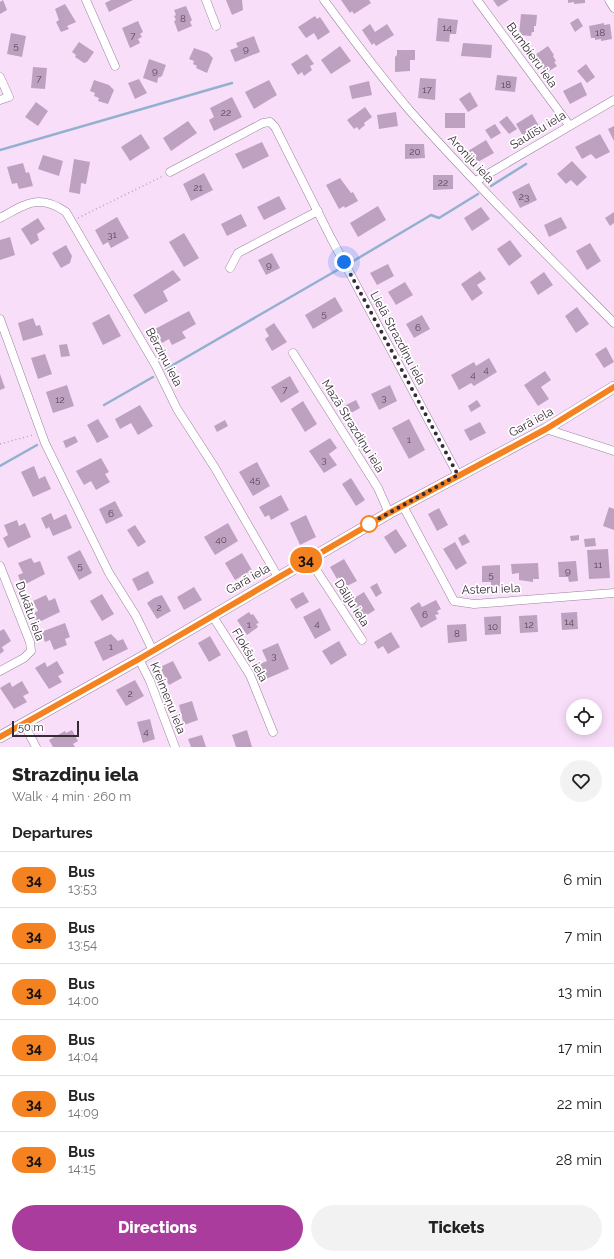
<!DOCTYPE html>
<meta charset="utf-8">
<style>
body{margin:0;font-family:Raleway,sans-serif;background:#f2f2f2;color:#222;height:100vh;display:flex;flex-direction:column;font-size:15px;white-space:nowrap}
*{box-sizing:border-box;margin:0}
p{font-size:13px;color:#767676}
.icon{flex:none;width:22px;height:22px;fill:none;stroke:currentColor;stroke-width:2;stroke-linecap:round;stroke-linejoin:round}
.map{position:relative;height:747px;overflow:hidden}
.panel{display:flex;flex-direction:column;background:#fff;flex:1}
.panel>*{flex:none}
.badge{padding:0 8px;border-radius:13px;font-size:14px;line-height:26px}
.fabs{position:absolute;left:566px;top:699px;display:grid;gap:8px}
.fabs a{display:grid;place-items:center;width:36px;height:36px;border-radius:50%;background:#fff;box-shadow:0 2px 10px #0003;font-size:20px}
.scale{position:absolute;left:12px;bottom:10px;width:67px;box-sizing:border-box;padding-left:4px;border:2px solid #352a35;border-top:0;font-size:11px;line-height:14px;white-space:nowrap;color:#352a35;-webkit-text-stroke:3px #fff;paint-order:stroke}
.you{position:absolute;width:20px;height:20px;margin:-10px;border:3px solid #fff;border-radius:50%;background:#1a73e8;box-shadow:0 0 0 6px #1a73e833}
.map>.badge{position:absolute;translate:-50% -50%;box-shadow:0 0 0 2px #fff}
h2{padding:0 12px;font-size:15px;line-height:36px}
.round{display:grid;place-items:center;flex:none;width:42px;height:42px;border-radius:21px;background:#f2f2f2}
.summary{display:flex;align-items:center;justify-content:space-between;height:68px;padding:0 12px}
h1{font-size:19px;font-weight:800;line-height:30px}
.action{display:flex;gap:8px;margin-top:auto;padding:8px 12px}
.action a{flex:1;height:46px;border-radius:24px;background:#a93c9c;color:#fff;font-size:16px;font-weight:800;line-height:46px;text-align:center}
.action a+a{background:#f2f2f2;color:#222}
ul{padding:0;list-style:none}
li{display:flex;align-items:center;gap:12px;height:56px;padding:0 12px;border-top:1px solid #e0e0e0}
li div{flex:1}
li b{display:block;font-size:15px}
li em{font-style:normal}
li .badge{min-width:44px;font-weight:700;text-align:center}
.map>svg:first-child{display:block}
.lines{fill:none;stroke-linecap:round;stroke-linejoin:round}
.stream{stroke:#93b1cf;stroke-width:2.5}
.building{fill:#bea1c0}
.street-casing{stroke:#9a829c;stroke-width:9}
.secondary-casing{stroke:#9a829c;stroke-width:12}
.path{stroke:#b7a1b8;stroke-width:1.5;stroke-dasharray:1 3;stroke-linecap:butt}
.street{stroke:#fff;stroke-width:8}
.secondary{stroke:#fff;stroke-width:11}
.line-casing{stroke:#fff;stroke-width:9}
.line{stroke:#f58220;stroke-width:6}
.walk{stroke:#352a35;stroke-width:4;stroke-dasharray:0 7.2}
.stop-dot{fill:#fff;stroke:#f58220;stroke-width:2}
.labels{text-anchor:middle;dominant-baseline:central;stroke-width:3.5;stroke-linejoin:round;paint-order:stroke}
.number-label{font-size:10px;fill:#574858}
.street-label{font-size:12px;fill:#352a35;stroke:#fff}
</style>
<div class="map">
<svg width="614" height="747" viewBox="0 0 614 747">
<rect width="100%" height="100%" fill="#f9defa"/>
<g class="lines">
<g class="stream">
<polyline points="0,150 232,83"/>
<polyline points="491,186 526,164"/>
<polyline points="350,263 431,215 439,218 478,194"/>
<polyline points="166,369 339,269"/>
<polyline points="104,405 153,377"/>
<polyline points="0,466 37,445"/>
</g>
</g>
<g class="building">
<polygon points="3,0 7,10 0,14 0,2"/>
<polygon points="111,0 133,0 109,12 105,3"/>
<polygon points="226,0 242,0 243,10 232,15"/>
<polygon points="341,0 369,0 371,3 354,14 352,11 350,13"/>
<polygon points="493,0 509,0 498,7"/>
<polygon points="568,0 585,0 585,3 574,4 574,2 568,3"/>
<polygon points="65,4 76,22 67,26 69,29 61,32 56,22 59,20 55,9"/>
<polygon points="186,6 192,20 190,22 192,26 178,32 174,21 176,20 174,16 176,15 174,10"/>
<polygon points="521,14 537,15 536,26 534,26 534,32 532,32 531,36 519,35"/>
<polygon points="315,16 317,19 320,17 330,32 318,40 314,33 306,38 298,27"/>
<polygon points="438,18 458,20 456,34 450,34 449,42 436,41"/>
<polygon points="578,18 583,26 575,32 570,23"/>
<polygon points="138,21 143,32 140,34 142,37 138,39 140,43 130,48 122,28"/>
<polygon points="604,23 604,25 610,24 612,39 601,41 601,39 595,40 595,38 591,38 589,26"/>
<polygon points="370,24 375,32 387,24 394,35 376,46 374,43 372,45 362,30"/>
<polygon points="11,33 26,36 22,57 7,54"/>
<polygon points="254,36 260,52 235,62 230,50 238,47 236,43"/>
<polygon points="79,42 94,52 87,62 84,63 75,57 76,55 72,52"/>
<polygon points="463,43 492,45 491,58 461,56"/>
<polygon points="340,46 351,61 331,74 321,60"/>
<polygon points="548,46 554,55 553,56 556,61 554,62 557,66 546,73 535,55"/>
<polygon points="194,48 208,53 213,58 207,73 196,68 197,66 193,64 194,61 189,59"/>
<polygon points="397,50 415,50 415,60 410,60 410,71 395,72 395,57 397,55"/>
<polygon points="307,54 314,64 310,66 312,70 304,76 302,72 298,75 291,64"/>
<polygon points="149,59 166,65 162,76 158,78 157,83 143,78"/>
<polygon points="586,64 595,77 587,83 577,71"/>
<polygon points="33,67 47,68 45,89 31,88"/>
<polygon points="497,75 517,77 515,92 495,90"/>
<polygon points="420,78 436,79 435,100 418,98"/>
<polygon points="139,79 147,93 135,99 128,83"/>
<polygon points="94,80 109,85 114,90 108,104 98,101 99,98 94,96 95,93 90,91"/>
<polygon points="269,80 277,95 254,109 245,92"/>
<polygon points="369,81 372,95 352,99 349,86"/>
<polygon points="581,82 587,95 570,104 563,91"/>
<polygon points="470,92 478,106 468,112 459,99"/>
<polygon points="232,97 242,117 214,131 209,120 214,117 210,108"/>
<polygon points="36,102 48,111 38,126 25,117"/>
<polygon points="365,107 372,117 364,123 365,125 359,130 357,127 354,129 347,120"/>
<polygon points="396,112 398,126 379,129 377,115"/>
<rect x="445" y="113" width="20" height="15"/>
<polygon points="532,114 539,126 523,136 516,124"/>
<polygon points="507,116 517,129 509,134 499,122"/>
<polygon points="188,121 197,133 171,151 163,138"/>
<polygon points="495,124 501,133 491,139 485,130"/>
<polygon points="614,126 614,141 608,129"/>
<polygon points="141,134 150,148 130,161 121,147"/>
<polygon points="600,134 610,152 596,159 591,154 582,159 575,147"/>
<polygon points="486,140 494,153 476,163 468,151"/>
<polygon points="262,142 269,156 243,169 235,154"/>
<polygon points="405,144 424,144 425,158 405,159"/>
<polygon points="43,155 63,161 59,176 38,169"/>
<polygon points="74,159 90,162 86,184 81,183 80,194 69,192"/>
<polygon points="572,161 587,177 577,186 571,180 566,184 557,174"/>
<polygon points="23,163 26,173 29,172 33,186 19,189 17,183 12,184 7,167"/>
<polygon points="204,173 213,190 191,201 183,184"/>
<polygon points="433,175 453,175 453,189 433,190"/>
<polygon points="340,178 351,193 353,192 358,201 345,208 344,206 339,209 326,185"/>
<polygon points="529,183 537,200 520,208 512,192"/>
<polygon points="279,196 286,209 264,220 257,207"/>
<polygon points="378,206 386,220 358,237 350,223"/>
<polygon points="481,207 490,219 472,231 464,218"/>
<polygon points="614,212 614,223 610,226 605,218"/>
<polygon points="241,214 247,226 227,236 221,224"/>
<polygon points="117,217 129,238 111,248 108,242 103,245 95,230"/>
<polygon points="561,217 567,228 549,237 544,225"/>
<polygon points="38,218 45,229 37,234 39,240 31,245 21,229"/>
<polygon points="184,233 199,258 184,267 169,242"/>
<polygon points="10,237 15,255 0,260 0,240"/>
<polygon points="510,240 522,256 509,266 497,249"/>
<polygon points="590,243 601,261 587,270 576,251"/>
<polygon points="66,245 72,256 70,263 61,268 52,253"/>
<polygon points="272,253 280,268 266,275 258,260"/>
<polygon points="388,264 394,276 377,285 370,273"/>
<polygon points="173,270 181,280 163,291 168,301 145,314 133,295"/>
<polygon points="480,271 486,279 477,285 483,293 472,301 461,284"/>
<polygon points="544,272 553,285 538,295 530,282"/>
<polygon points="405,282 413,295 396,305 388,292"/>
<polygon points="335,297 343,311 313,329 305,315"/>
<polygon points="577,307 589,324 576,333 565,316"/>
<polygon points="189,311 196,324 182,332 186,338 172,345 169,339 162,343 155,329"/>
<polygon points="109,314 121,336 103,345 92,323"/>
<polygon points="422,315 430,329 414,338 406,324"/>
<polygon points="33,318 36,326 40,325 43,335 23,341 18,323"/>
<polygon points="274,323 287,342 272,351 265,339 269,336 265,329"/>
<polygon points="67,344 70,356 61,357 59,345"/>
<polygon points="606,347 614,362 604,368 595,354"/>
<polygon points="45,354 52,374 38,379 31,358"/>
<polygon points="489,358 497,372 474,386 471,383 459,390 451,375 474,362 476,366"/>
<polygon points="545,371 551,380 541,387 549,399 538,406 524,385"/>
<polygon points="0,374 5,388 0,390"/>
<polygon points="290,376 299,392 281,403 271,387"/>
<polygon points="67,385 74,406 53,413 46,392"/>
<polygon points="390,385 397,401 379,410 371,394"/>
<polygon points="356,400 360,408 349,414 344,406"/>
<polygon points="477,400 481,406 471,412 468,406"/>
<polygon points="303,401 317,424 305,432 291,409"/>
<polygon points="140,405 153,426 138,435 131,423 120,429 115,419"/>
<polygon points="98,419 109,437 97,443 87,425"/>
<polygon points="409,419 425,450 409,459 392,428"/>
<polygon points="225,420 228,426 217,432 214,426"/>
<polygon points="480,422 486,433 470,441 464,430"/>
<polygon points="75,436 78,442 66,448 63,441"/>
<polygon points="330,438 337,448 329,454 337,465 324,473 309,451"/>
<polygon points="101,458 109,472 105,474 110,482 96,490 91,481 84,485 76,471"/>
<polygon points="257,462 270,486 253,496 239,472"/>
<polygon points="34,466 39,479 45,476 51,489 33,497 21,472"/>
<polygon points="351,478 365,500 356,506 342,484"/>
<polygon points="281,495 289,510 271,520 269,515 265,517 259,507"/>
<polygon points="115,501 123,516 106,524 99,509"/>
<polygon points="609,507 614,509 614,530 603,526"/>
<polygon points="439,508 448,525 437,531 428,514"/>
<polygon points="51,513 54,520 66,514 72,528 53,536 49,527 46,529 41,518"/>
<polygon points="306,515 316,537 300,545 290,523"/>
<polygon points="17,520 19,526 25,523 31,537 8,548 3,538 8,535 4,525"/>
<polygon points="228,523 238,541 215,555 204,537"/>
<polygon points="135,525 146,542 138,547 127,530"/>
<polygon points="396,529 407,546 395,554 384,537"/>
<polygon points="465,534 470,542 462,546 458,538"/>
<polygon points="579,535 579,540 571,541 570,536"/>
<polygon points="595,538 596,546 585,547 584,539"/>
<polygon points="455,542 467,563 456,570 443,549"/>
<polygon points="608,549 610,578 589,579 587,550"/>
<polygon points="80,550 92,573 79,580 67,557"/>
<polygon points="242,553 252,570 235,580 225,563"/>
<polygon points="31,558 34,563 40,561 45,574 22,586 18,575 23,573 18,563"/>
<polygon points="344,559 357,581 345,587 339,577 337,579 330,567"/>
<polygon points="576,561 578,581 569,582 568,577 559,577 558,562"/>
<polygon points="538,563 539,579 533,579 533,582 519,580 519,573 512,574 511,564"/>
<polygon points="500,565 500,586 491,586 491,582 482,582 482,566"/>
<polygon points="148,571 154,583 138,591 132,579"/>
<polygon points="377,583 382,593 376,597 370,587"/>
<polygon points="194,587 202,600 184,610 177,597"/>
<polygon points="303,592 309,602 296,609 290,599"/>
<polygon points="364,592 375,610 362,618 351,600"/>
<polygon points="102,594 114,614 102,621 90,601"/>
<polygon points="46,595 49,601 55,598 60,612 37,623 33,613 38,611 33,601"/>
<polygon points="162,595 171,611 157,619 147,603 154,598"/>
<polygon points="436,600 441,609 437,611 439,614 435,615 437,619 421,628 410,608 419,602 422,607"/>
<polygon points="320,608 331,630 315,639 303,617"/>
<polygon points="249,612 251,615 253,614 259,623 256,624 258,627 247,635 237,620"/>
<polygon points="577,612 578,629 562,630 561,613"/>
<polygon points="537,615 538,632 520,633 519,616"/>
<polygon points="501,616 501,634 485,635 484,617"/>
<polygon points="65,623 70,637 65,639 67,645 54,650 50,640 45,642 41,632"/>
<polygon points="466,624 467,641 448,643 447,625"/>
<polygon points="4,629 11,641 2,647 4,651 0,654 0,631"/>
<polygon points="391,632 400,647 388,654 383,646 378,649 374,642"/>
<polygon points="111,634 118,641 123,639 128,649 103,661 94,642"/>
<polygon points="210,636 221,655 209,662 198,643"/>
<polygon points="339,641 347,655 331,665 322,651"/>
<polygon points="278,643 289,669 266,679 260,664 267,661 262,650"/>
<polygon points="57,661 64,673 58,676 62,682 49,689 35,668 45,662 47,667"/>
<polygon points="173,661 182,678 169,685 160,667"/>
<polygon points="135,680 144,696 126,706 116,690"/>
<polygon points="22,681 29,693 23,696 27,702 14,709 0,688 10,682 12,687"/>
<polygon points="192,701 198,720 184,725 179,705"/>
<polygon points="150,719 155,739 143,743 137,722"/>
<polygon points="72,730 78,741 73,744 75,747 53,747 49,740 65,731 66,733"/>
<polygon points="247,730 252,747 236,747 232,735"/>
<polygon points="202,735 206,747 191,747 188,739"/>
</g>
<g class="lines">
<defs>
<g id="street">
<polyline points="86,0 115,66"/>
<polyline points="206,0 216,26"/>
<path d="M324 0C352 38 380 76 411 112 476 185 546 254 614 323"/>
<polyline points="477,0 569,125"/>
<polyline points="609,0 614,8"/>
<polyline points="0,77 9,97 0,100"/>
<polyline points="170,172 263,123 270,122 275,127 331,238 458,475"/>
<polyline points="476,181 614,100"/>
<path d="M0 218C26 204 39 193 66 212L156 366 177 409 215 468 278 577"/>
<polyline points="230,268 238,253 318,211"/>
<polyline points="0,319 45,443 109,573 136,616 153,651"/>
<polyline points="293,353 378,488 389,513"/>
<polyline points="546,429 614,451"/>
<polyline points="403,506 454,601 474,604 614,593"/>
<polyline points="309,559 362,640"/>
<polyline points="0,566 30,642 31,651 24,658 0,671"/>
<polyline points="212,615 250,675 273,732"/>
<polyline points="139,659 150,681 175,747"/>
<polyline points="24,724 36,747"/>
</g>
<polyline id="secondary" points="0,737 139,659 389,513 546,429 614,387"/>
</defs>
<use href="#street" class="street-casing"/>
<use href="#secondary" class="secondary-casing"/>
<g class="path">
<polyline points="78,218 163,176"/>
<polyline points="0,444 33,435"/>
</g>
<use href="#street" class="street"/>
<use href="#secondary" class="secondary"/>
</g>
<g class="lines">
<defs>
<polyline id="line" points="0,737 139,659 389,513 546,429 614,387"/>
</defs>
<use href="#line" class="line-casing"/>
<use href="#line" class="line"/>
<polyline class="walk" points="344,262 458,475 369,524"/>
</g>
<circle class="stop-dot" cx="369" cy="524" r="8"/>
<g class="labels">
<g class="number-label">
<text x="183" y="18">8</text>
<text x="447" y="27">14</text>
<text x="600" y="32">18</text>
<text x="133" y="35">7</text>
<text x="16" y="45">5</text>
<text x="246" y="48">9</text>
<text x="155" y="70">9</text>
<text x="39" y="78">7</text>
<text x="506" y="84">18</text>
<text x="427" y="89">17</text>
<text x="226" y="112">22</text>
<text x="415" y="151">20</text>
<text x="443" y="182">22</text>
<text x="198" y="187">21</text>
<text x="524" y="196">23</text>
<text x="112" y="234">31</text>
<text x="269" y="264">9</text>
<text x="324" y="313">5</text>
<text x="418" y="327">6</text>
<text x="486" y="369">4</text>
<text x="473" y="374">4</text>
<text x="285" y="389">7</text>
<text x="384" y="397">3</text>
<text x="60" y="399">12</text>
<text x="409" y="439">1</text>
<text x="324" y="459">3</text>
<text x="255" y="479">45</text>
<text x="111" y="513">6</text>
<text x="221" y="539">40</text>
<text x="598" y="564">11</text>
<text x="80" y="565">5</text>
<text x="568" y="570">9</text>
<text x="491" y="574">5</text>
<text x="159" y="607">2</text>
<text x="425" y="614">6</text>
<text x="569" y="621">14</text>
<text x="317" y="623">4</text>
<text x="249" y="624">1</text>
<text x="529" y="624">12</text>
<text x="493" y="626">10</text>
<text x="457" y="633">8</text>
<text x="111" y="646">1</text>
<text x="274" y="655">3</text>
<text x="130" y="693">2</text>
<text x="146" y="731">4</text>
</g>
<g class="street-label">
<text transform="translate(532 55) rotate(54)">Bumbieru iela</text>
<text transform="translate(538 130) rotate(-31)">Saulīšu iela</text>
<text transform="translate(471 159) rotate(47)">Aroniju iela</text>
<text transform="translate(398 338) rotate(62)">Lielā Strazdiņu iela</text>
<text transform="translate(164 357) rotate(62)">Bērziņu iela</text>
<text transform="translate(531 422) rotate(-29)">Garā iela</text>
<text transform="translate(353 426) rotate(58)">Mazā Strazdiņu iela</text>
<text transform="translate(248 579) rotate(-30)">Garā iela</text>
<text transform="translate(491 589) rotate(-2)">Asteru iela</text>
<text transform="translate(352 603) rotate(57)">Dāliju iela</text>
<text transform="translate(30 611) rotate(70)">Dukātu iela</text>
<text transform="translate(250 655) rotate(60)">Flokšu iela</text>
<text transform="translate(168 698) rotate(68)">Kreimeņu iela</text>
</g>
</g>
</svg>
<div class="fabs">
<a><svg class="icon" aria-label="locate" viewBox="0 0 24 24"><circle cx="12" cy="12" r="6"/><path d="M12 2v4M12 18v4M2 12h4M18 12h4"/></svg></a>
</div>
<div class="scale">50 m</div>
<div class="you" style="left:344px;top:262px"></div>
<b class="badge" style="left:306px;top:560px;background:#f58220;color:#111">34</b>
</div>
<section class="panel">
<div class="summary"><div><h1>Strazdiņu iela</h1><p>Walk · 4 min · 260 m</p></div><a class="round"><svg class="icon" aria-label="heart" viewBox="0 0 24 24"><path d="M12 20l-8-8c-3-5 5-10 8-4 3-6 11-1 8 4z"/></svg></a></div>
<h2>Departures</h2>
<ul>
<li><span class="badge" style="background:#f58220;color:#111">34</span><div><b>Bus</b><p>13:53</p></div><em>6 min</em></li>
<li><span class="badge" style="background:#f58220;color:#111">34</span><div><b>Bus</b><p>13:54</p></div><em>7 min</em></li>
<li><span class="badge" style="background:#f58220;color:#111">34</span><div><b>Bus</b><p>14:00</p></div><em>13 min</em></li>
<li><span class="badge" style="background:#f58220;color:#111">34</span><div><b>Bus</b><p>14:04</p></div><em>17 min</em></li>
<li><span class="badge" style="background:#f58220;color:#111">34</span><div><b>Bus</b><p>14:09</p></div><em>22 min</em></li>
<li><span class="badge" style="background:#f58220;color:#111">34</span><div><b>Bus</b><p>14:15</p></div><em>28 min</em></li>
</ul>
<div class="action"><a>Directions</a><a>Tickets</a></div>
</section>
